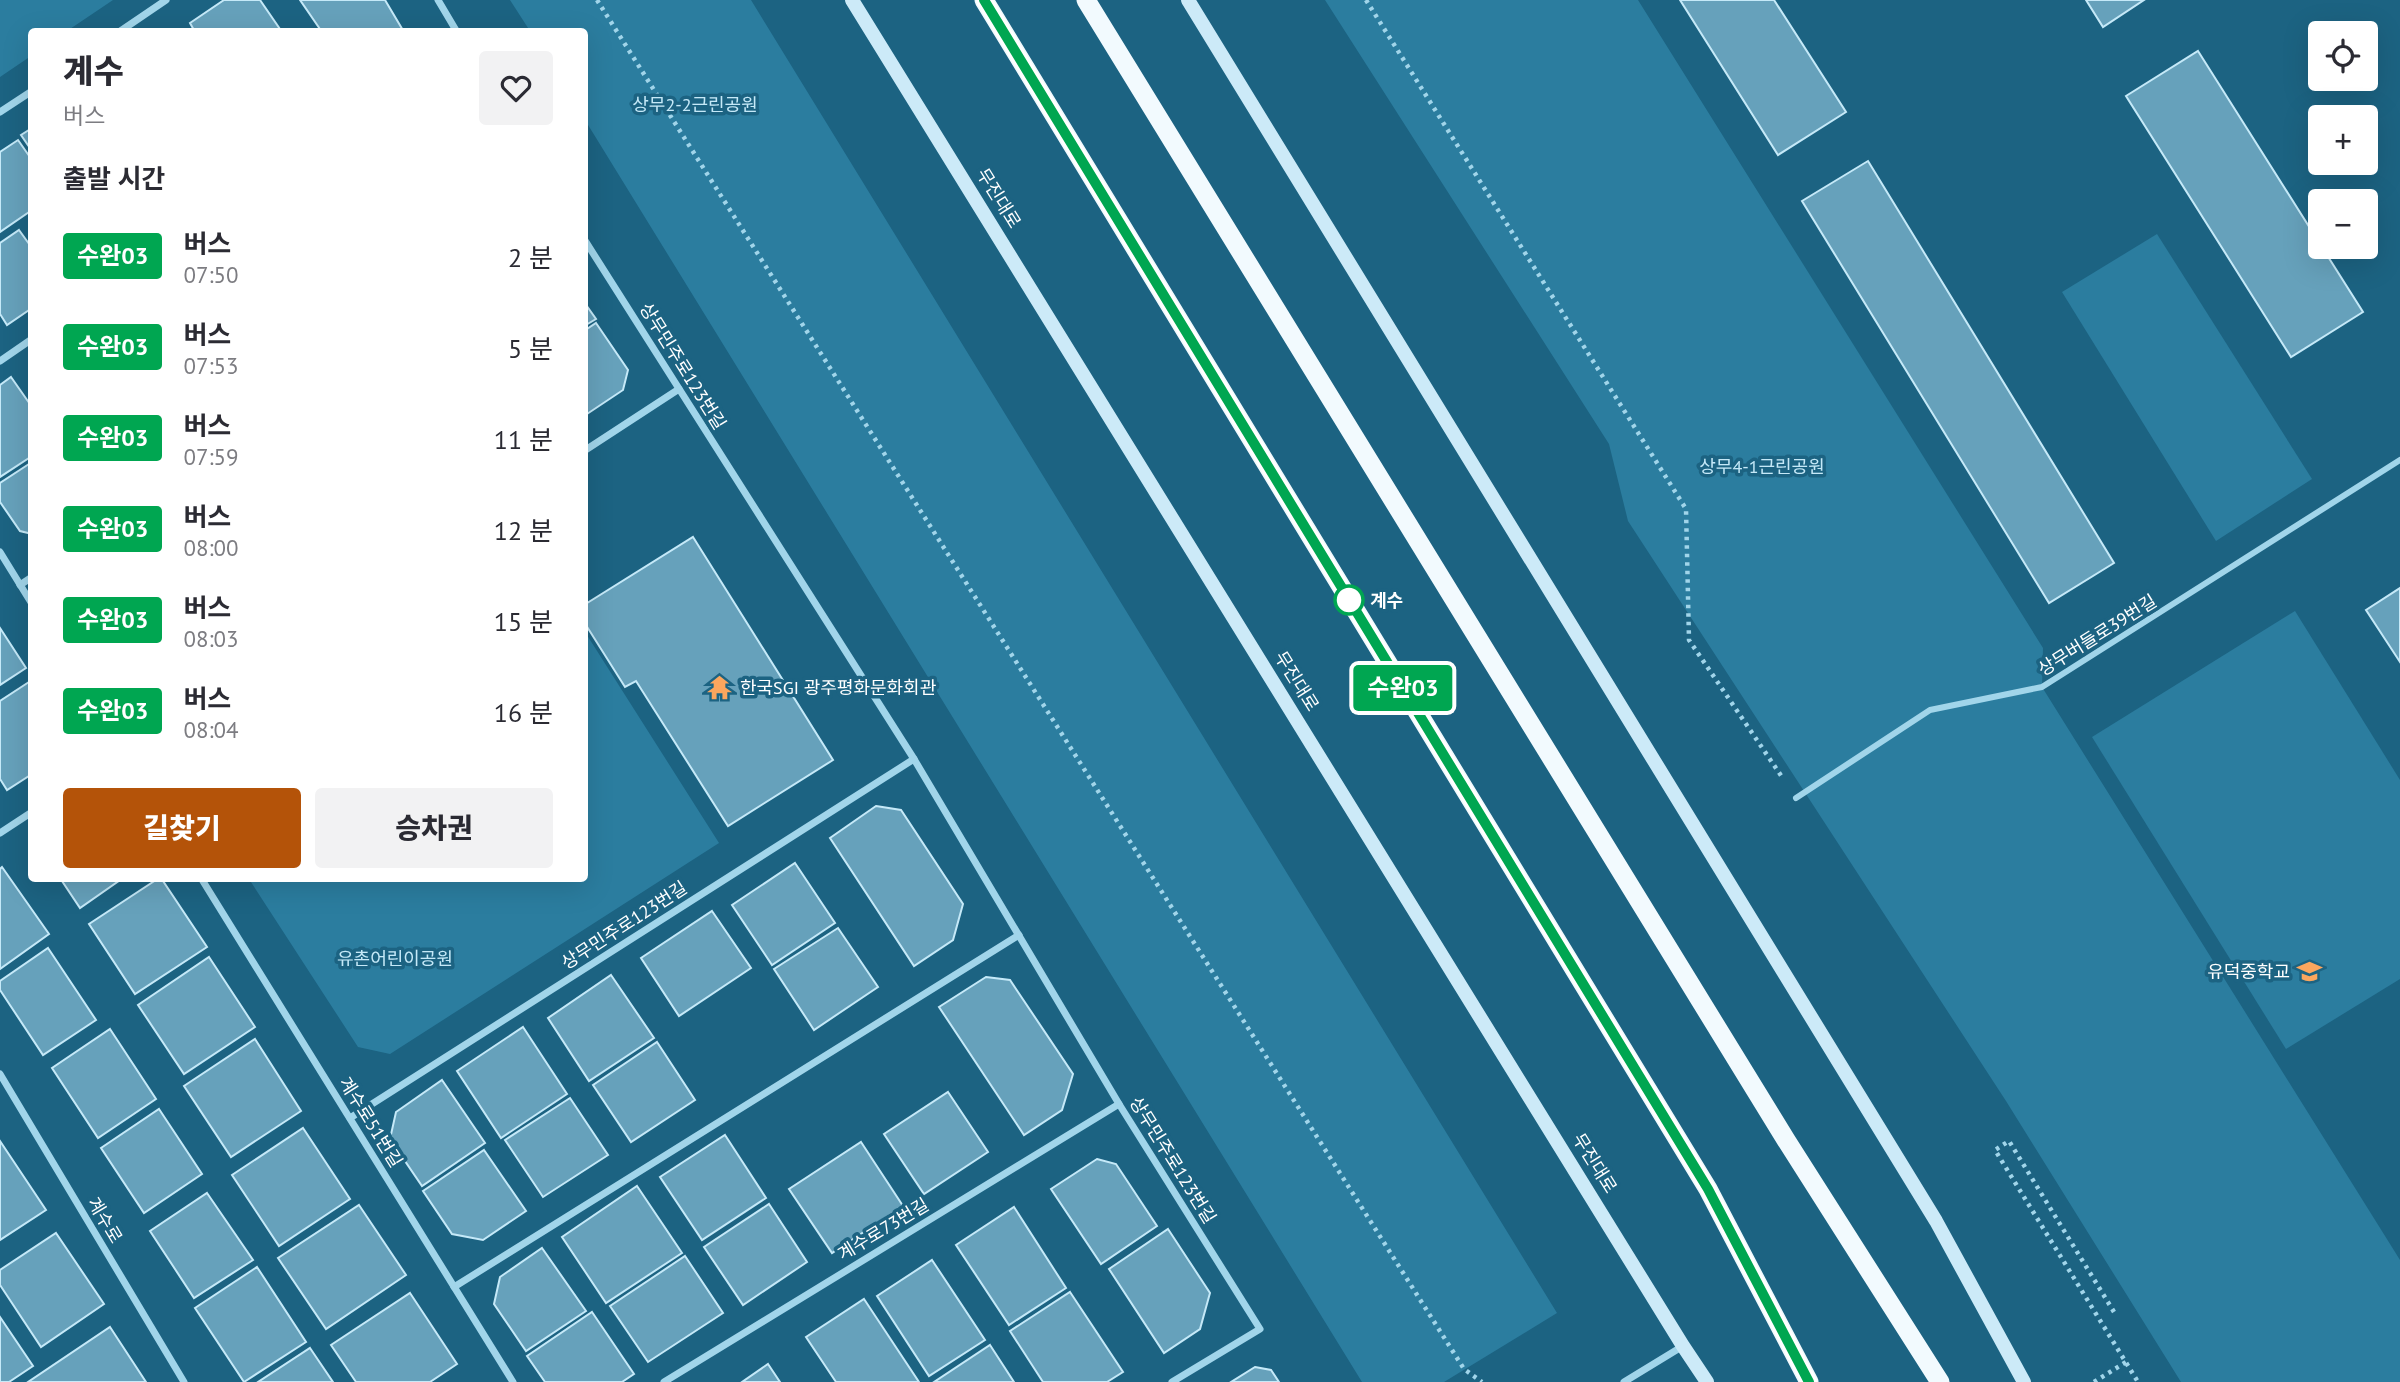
<!DOCTYPE html>
<html lang="ko">
<meta charset="utf-8">
<style>
body{margin:0;font-family:"PT Sans","Noto Sans KR",sans-serif;background:#f2f2f3;color:#2b2b33;height:100vh;display:flex;flex-direction:column;font-size:26px;white-space:nowrap}
*{box-sizing:border-box;margin:0}
p{font-size:23px;color:#7c7c81}
.icon{flex:none;width:38px;height:38px;fill:none;stroke:currentColor;stroke-width:2;stroke-linecap:round;stroke-linejoin:round}
.map{position:relative;flex:1;overflow:hidden}
.panel{position:absolute;left:28px;top:28px;width:560px;height:854px;display:flex;flex-direction:column;background:#fff;border-radius:7px;box-shadow:0 7px 28px #0002}
.panel>*{flex:none}
.badge{padding:0 14px;border-radius:5px;font-size:24px;line-height:46px}
.fabs{position:absolute;left:2308px;top:21px;display:grid;gap:14px}
.fabs a{display:grid;place-items:center;width:70px;height:70px;border-radius:7px;background:#fff;box-shadow:0 7px 28px #0002;font-size:35px}
.map>.badge{position:absolute;translate:-50% -50%;box-shadow:0 0 0 4px #fff}
h2{padding:0 35px;font-size:26px;line-height:63px}
.round{display:grid;place-items:center;flex:none;width:74px;height:74px;border-radius:7px;background:#f2f2f3}
.headline{display:flex;align-items:center;justify-content:space-between;height:119px;padding:0 35px}
h1{font-size:33px;font-weight:800;line-height:52px}
.button{display:flex;gap:14px;margin-top:auto;padding:14px 35px}
.button a{flex:1;height:80px;border-radius:7px;background:#b45309;color:#fff;font-size:28px;font-weight:800;line-height:80px;text-align:center}
.button a+a{background:#f2f2f3;color:#2b2b33}
ul{padding:0;list-style:none}
li{display:flex;align-items:center;gap:21px;height:91px;padding:0 35px}
li div{flex:1}
li b{display:block;font-size:26px}
li em{font-style:normal}
li .badge{min-width:77px;font-weight:700;text-align:center}
.map>svg:first-child{display:block}
.green{fill:#2b7d9f}
.building{fill:#66a1bb;stroke:#c5e9f8;stroke-width:2}
.lines{fill:none;stroke-linecap:round;stroke-linejoin:round}
.path{stroke:#a1d5ea;stroke-width:4.5;stroke-dasharray:3.5 5;stroke-linecap:butt}
.pedestrian{stroke:#a1d5ea;stroke-width:6}
.minor{stroke:#a1d5ea;stroke-width:7}
.secondary{stroke:#cceaf8;stroke-width:14}
.trunk{stroke:#f2fafe;stroke-width:19}
.line-casing{stroke:#fff;stroke-width:16}
.line{stroke:#00a651;stroke-width:10}
.stop-dot{fill:#fff;stroke:#00a651;stroke-width:3.5}
.labels{text-anchor:middle;dominant-baseline:central;stroke-width:7;stroke-linejoin:round;paint-order:stroke}
.park-label{font-size:18px;fill:#c5e9f8;stroke:#1c6382}
.street-label{font-size:18px;fill:#fff;stroke:#1c6382}
.stop-label{font-size:18px;font-weight:bold;fill:#fff;stroke:#1c6382;text-anchor:start}
.poi-label{font-size:18px;fill:#fff;stroke:#1c6382;text-anchor:start}
</style>
<div class="map">
<svg width="2400" height="1382" viewBox="0 0 2400 1382">
<rect width="100%" height="100%" fill="#1c6382"/>
<g class="green">
<polygon points="0,0 113,0 67,31 32,32 31,56 0,77"/>
<polygon points="510,0 751,0 1557,1313 1444,1382 1362,1382 585,120 584,32 530,31"/>
<polygon points="1325,0 1638,0 2043,648 2042,687 2400,1260 2400,1382 2181,1382 2006,1101 1628,521 1609,444"/>
<polygon points="2157,234 2312,479 2216,541 2062,292"/>
<polygon points="2295,611 2400,780 2400,979 2286,1049 2092,737"/>
<polygon points="585,632 719,843 390,1054 358,1047 249,879 584,878"/>
</g>
<g class="building">
<polygon points="224,0 260,0 282,32 195,32 190,23"/>
<polygon points="300,0 385,0 404,32 322,32"/>
<polygon points="1680,0 1774,0 1846,112 1778,155"/>
<polygon points="2086,0 2144,0 2103,27"/>
<polygon points="2198,51 2363,312 2291,357 2126,96"/>
<polygon points="32,128 32,151 21,135"/>
<polygon points="18,140 32,160 32,210 0,232 0,152"/>
<polygon points="1868,161 2114,563 2049,603 1802,201"/>
<polygon points="19,230 32,248 32,308 7,325 0,314 0,243"/>
<polygon points="584,302 596,319 584,326"/>
<polygon points="596,323 628,370 623,390 584,416 584,331"/>
<polygon points="11,377 32,407 32,456 0,477 0,385"/>
<polygon points="32,462 32,534 20,531 0,502 0,483"/>
<polygon points="693,537 833,760 728,826 636,681 625,687 584,622 584,605"/>
<polygon points="2400,588 2400,662 2366,610"/>
<polygon points="0,628 26,668 0,685"/>
<polygon points="32,680 32,774 7,790 0,779 0,701"/>
<polygon points="876,806 901,810 963,904 953,940 914,966 830,838"/>
<polygon points="795,863 835,923 772,965 732,905"/>
<polygon points="2,867 49,934 0,969 0,869"/>
<polygon points="60,878 123,878 80,908"/>
<polygon points="159,878 161,878 207,947 135,994 89,924"/>
<polygon points="712,911 751,968 679,1016 641,958"/>
<polygon points="838,928 878,987 814,1030 774,969"/>
<polygon points="48,948 96,1020 43,1055 0,990 0,981"/>
<polygon points="209,957 255,1027 184,1074 138,1005"/>
<polygon points="611,975 654,1038 589,1081 548,1018"/>
<polygon points="986,977 1010,980 1073,1074 1062,1110 1024,1135 939,1007"/>
<polygon points="523,1027 567,1094 501,1138 457,1071"/>
<polygon points="110,1029 156,1099 98,1138 52,1068"/>
<polygon points="255,1039 301,1111 231,1157 184,1086"/>
<polygon points="657,1042 695,1100 631,1142 593,1085"/>
<polygon points="442,1080 485,1143 422,1186 390,1139 396,1112"/>
<polygon points="948,1092 988,1152 924,1194 884,1134"/>
<polygon points="570,1098 608,1155 543,1197 505,1140"/>
<polygon points="159,1109 202,1174 144,1213 101,1148"/>
<polygon points="303,1128 350,1199 279,1246 232,1175"/>
<polygon points="725,1135 766,1198 702,1240 660,1177"/>
<polygon points="0,1141 46,1210 0,1240"/>
<polygon points="861,1142 903,1206 832,1253 789,1189"/>
<polygon points="484,1150 526,1211 483,1240 452,1234 423,1191"/>
<polygon points="1097,1159 1116,1164 1157,1226 1101,1264 1051,1189"/>
<polygon points="637,1186 682,1253 606,1303 562,1237"/>
<polygon points="207,1193 253,1260 194,1298 150,1231"/>
<polygon points="769,1204 807,1262 743,1305 704,1247"/>
<polygon points="359,1205 406,1275 326,1329 278,1258"/>
<polygon points="1014,1207 1066,1288 1009,1325 956,1245"/>
<polygon points="1168,1229 1210,1293 1200,1329 1164,1353 1109,1269"/>
<polygon points="56,1233 104,1304 41,1347 0,1285 0,1270"/>
<polygon points="542,1248 586,1311 526,1351 494,1304 500,1277"/>
<polygon points="685,1256 723,1313 648,1362 610,1306"/>
<polygon points="932,1260 985,1340 929,1376 877,1296"/>
<polygon points="257,1267 306,1342 244,1382 195,1308"/>
<polygon points="1070,1292 1123,1372 1107,1382 1043,1382 1010,1331"/>
<polygon points="410,1293 457,1364 430,1382 356,1382 331,1345"/>
<polygon points="864,1299 919,1382 836,1382 806,1337"/>
<polygon points="592,1312 634,1374 622,1382 545,1382 527,1356"/>
<polygon points="0,1317 33,1366 9,1382 0,1382"/>
<polygon points="110,1327 146,1382 28,1382"/>
<polygon points="990,1345 1014,1382 934,1382"/>
<polygon points="310,1348 333,1382 258,1382"/>
<polygon points="768,1364 780,1382 742,1382"/>
<polygon points="1255,1367 1271,1370 1279,1382 1231,1382"/>
</g>
<g class="lines">
<g class="path">
<polyline points="597,0 1464,1369 1482,1382"/>
<polyline points="1366,0 1686,509 1689,640 1782,777"/>
<polyline points="2114,1312 2009,1141 1995,1150 2138,1382"/>
<polyline points="2094,1382 2126,1362"/>
</g>
<polyline class="pedestrian" points="1796,798 1930,710 2042,687 2400,460"/>
<g class="minor">
<polyline points="438,0 457,32"/>
<polyline points="119,32 166,0"/>
<polyline points="0,112 32,91"/>
<polyline points="584,239 914,759 1119,1104 1260,1329 1172,1382"/>
<polyline points="0,361 32,339"/>
<polyline points="584,451 679,389"/>
<polyline points="0,552 32,604"/>
<polyline points="20,585 32,577"/>
<polyline points="0,833 32,812"/>
<polyline points="201,878 513,1382"/>
<polyline points="0,1074 184,1382"/>
<polyline points="350,1118 914,759"/>
<polyline points="454,1287 1019,935"/>
<polyline points="664,1382 1119,1104"/>
<polyline points="1624,1382 1683,1346"/>
</g>
<g class="secondary">
<polyline points="852,0 1683,1346 1707,1382"/>
<polyline points="1188,0 1936,1221 2024,1382"/>
</g>
<g class="trunk">
<polyline points="984,0 1708,1189 1809,1382"/>
<polyline points="1086,0 1786,1140 1940,1382"/>
</g>
</g>
<g class="lines">
<defs>
<polyline id="line" points="984,0 1708,1189 1809,1382"/>
</defs>
<use href="#line" class="line-casing"/>
<use href="#line" class="line"/>
</g>
<defs>
<symbol id="temple-bare" viewBox="-9 -9 18 18"><path d="M0-6L5-2H3V0L6.5 2.5H4V6H1.5V3h-3V6H-4V2.5H-6.5L-3 0V-2H-5Z" fill="#fba65e" stroke="#1c6382" stroke-width="2.5" paint-order="stroke"/></symbol>
<symbol id="school-bare" viewBox="-9 -9 18 18"><path d="M0-5L7-2L0 1L-7-2ZM-4 1L0 2.5L4 1V4Q0 6-4 4Z" fill="#fba65e" stroke="#1c6382" stroke-width="2.5" paint-order="stroke"/></symbol>
</defs>
<g fill-rule="evenodd">
<use href="#temple-bare" x="702" y="670" width="35" height="35"/>
<use href="#school-bare" x="2292" y="954" width="35" height="35"/>
</g>
<circle class="stop-dot" cx="1349" cy="600" r="14"/>
<g class="labels">
<g class="park-label">
<text x="695" y="104">상무2-2근린공원</text>
<text x="1762" y="466">상무4-1근린공원</text>
<text x="395" y="958">유촌어린이공원</text>
</g>
<g class="street-label">
<text transform="translate(999 198) rotate(58)">무진대로</text>
<text transform="translate(683 366) rotate(58)">상무민주로123번길</text>
<text transform="translate(2097 635) rotate(-32)">상무버들로39번길</text>
<text transform="translate(1297 681) rotate(58)">무진대로</text>
<text transform="translate(624 925) rotate(-33)">상무민주로123번길</text>
<text transform="translate(371 1122) rotate(58)">계수로51번길</text>
<text transform="translate(1173 1160) rotate(58)">상무민주로123번길</text>
<text transform="translate(1595 1163) rotate(58)">무진대로</text>
<text transform="translate(105 1220) rotate(59)">계수로</text>
<text transform="translate(883 1229) rotate(-31)">계수로73번길</text>
</g>
<g class="stop-label">
<text x="1370" y="600">계수</text>
</g>
<g class="poi-label">
<text x="740" y="687">한국SGI 광주평화문화회관</text>
<text x="2290" y="971" text-anchor="end">유덕중학교</text>
</g>
</g>
</svg>
<div class="fabs">
<a><svg class="icon" aria-label="locate" viewBox="0 0 24 24"><circle cx="12" cy="12" r="6"/><path d="M12 2v4M12 18v4M2 12h4M18 12h4"/></svg></a>
<a>+</a>
<a>−</a>
</div>
<b class="badge" style="left:1403px;top:688px;background:#00a651;color:#fff">수완03</b>
<section class="panel">
<div class="headline"><div><h1>계수</h1><p>버스</p></div><a class="round"><svg class="icon" aria-label="heart" viewBox="0 0 24 24"><path d="M12 20l-8-8c-3-5 5-10 8-4 3-6 11-1 8 4z"/></svg></a></div>
<h2>출발 시간</h2>
<ul>
<li><span class="badge" style="background:#00a651;color:#fff">수완03</span><div><b>버스</b><p>07:50</p></div><em>2 분</em></li>
<li><span class="badge" style="background:#00a651;color:#fff">수완03</span><div><b>버스</b><p>07:53</p></div><em>5 분</em></li>
<li><span class="badge" style="background:#00a651;color:#fff">수완03</span><div><b>버스</b><p>07:59</p></div><em>11 분</em></li>
<li><span class="badge" style="background:#00a651;color:#fff">수완03</span><div><b>버스</b><p>08:00</p></div><em>12 분</em></li>
<li><span class="badge" style="background:#00a651;color:#fff">수완03</span><div><b>버스</b><p>08:03</p></div><em>15 분</em></li>
<li><span class="badge" style="background:#00a651;color:#fff">수완03</span><div><b>버스</b><p>08:04</p></div><em>16 분</em></li>
</ul>
<div class="button"><a>길찾기</a><a>승차권</a></div>
</section>
</div>
